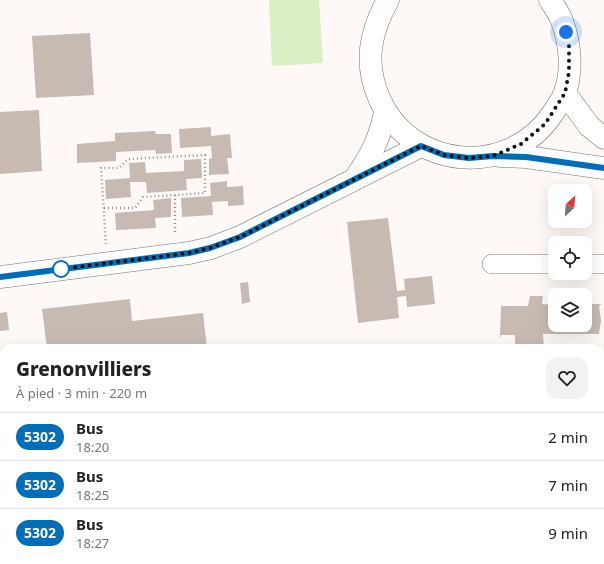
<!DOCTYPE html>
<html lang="fr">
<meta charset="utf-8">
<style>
body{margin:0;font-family:"Noto Sans",sans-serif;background:#f2f2f2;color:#222;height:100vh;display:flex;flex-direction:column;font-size:15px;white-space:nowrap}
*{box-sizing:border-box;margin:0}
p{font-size:13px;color:#767676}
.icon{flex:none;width:22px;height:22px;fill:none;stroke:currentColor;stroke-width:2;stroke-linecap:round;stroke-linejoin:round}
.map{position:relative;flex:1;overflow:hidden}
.details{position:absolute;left:0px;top:344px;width:604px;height:220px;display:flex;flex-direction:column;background:#fff;border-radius:12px 12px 0 0;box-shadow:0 4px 16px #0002}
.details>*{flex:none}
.badge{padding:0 8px;border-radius:13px;font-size:14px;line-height:26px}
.needle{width:26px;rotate:26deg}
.buttons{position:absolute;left:548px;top:184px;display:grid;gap:8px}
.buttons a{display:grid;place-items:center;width:44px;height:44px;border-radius:8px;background:#fff;box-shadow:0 4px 16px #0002;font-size:20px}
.you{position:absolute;width:20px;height:20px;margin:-10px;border:3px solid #fff;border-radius:50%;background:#1a73e8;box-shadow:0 0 0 6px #1a73e833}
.map>.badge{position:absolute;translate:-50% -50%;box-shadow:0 0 0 2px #fff}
.round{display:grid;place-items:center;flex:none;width:42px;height:42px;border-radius:12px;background:#f2f2f2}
.headline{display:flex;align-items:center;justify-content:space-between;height:68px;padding:0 16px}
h1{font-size:19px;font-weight:800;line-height:30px}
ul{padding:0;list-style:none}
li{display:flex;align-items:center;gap:12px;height:48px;padding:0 16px;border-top:1px solid #e0e0e0}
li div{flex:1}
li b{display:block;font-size:15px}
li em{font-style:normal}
li .badge{min-width:44px;font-weight:700;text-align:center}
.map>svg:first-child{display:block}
.green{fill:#daefc3}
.building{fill:#c6bab3}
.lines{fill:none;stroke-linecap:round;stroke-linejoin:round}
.minor-casing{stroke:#7c726b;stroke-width:20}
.major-casing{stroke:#7c726b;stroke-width:23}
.path{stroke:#96918e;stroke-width:2.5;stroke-dasharray:1 3;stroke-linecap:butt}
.minor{stroke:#fff;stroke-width:19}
.major{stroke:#fff;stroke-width:22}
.line-casing{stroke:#fff;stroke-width:9}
.line{stroke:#006db8;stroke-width:6}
.walk{stroke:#130f0c;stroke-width:4;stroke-dasharray:0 7.2}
.stop-dot{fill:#fff;stroke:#006db8;stroke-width:2}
</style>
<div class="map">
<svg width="604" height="564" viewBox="0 0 604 564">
<rect width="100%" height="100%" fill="#fef9f6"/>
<polygon class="green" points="269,0 319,0 323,63 272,66"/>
<g class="building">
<polygon points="90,33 94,95 36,98 32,36"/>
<polygon points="39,110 42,171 0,174 0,112"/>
<polygon points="211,127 211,136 230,134 232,158 227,158 229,174 209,175 209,159 212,158 211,146 180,148 179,129"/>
<polygon points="155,131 156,134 171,134 172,153 156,154 155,150 116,152 116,161 77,163 77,144 115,141 115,133"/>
<polygon points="201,159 202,178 186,179 187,190 147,193 146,182 130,182 131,197 106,199 105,180 130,178 129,163 145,162 146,173 184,171 184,160"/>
<polygon points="227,181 227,187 243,186 244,205 228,206 228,201 212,202 213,215 182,217 181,198 211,196 210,183"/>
<polygon points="171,198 171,217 155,218 156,228 116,230 115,213 154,210 153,200"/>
<polygon points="388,218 397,291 405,290 404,279 432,276 435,304 407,307 406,296 397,297 399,318 358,323 347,222"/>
<polygon points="248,282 250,302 242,304 240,283"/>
<polygon points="530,296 543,296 542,304 555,305 555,325 585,325 585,304 601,304 599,306 601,320 599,334 543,334 544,348 515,348 515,336 514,335 501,335 501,337 500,337 501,306 528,306"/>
<polygon points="130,299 132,321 203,313 207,348 47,348 42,309"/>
<polygon points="7,312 9,330 0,331 0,313"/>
<polygon points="0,449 4,449 4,463 0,464"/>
<polygon points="93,560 226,560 226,561 200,564 93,564"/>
</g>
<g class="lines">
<defs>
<g id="minor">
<polyline points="492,264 555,264"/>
<polyline points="585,264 604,264"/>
<polyline points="0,515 4,515"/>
</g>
<g id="major">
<path d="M388 0C370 32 364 63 379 98 410 170 509 179 553 113 557 106 563 99 565 92 573 70 570 43 562 21 560 14 554 7 550 0"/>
<polyline points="565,93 589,126 604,138"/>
<polyline points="500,156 526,157 604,168"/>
<path d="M356 177C371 156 380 138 385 112"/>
<polyline points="0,277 189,253 211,248 240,237 421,146"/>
</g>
</defs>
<use href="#minor" class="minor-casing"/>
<use href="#major" class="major-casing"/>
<g class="path">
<polyline points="175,195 175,234"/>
<polyline points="104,208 135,208 143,197 205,193 205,155 128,159 119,168 101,168 106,244"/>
</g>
<use href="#minor" class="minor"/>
<use href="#major" class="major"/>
</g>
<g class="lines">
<defs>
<polyline id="line" points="0,277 189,253 210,248 240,237 421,146 444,155 469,158 493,156 526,157 604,168"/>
</defs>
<use href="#line" class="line-casing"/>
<use href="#line" class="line"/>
<polyline class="walk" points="61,269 189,253 210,248 240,237 421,146 444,155 469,158 493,156 521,144 545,124 565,93 569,72 569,46 566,32"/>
</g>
<circle class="stop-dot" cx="61" cy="269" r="8"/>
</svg>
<div class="buttons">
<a><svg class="needle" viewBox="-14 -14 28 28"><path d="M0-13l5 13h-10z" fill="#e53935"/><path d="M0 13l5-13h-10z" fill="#767676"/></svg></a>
<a><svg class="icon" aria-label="locate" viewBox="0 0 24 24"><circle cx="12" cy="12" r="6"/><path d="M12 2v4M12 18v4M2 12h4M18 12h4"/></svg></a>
<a><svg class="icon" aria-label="layers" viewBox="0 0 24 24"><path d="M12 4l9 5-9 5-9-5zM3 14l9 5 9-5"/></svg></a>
</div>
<div class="you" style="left:566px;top:32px"></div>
<section class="details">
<div class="headline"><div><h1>Grenonvilliers</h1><p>À pied · 3 min · 220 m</p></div><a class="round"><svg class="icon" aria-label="heart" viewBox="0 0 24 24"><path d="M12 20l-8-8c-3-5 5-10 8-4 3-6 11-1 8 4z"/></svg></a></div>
<ul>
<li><span class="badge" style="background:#006db8;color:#fff">5302</span><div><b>Bus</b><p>18:20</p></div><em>2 min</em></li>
<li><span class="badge" style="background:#006db8;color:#fff">5302</span><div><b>Bus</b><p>18:25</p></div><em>7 min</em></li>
<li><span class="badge" style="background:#006db8;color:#fff">5302</span><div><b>Bus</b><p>18:27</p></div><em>9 min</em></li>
</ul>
</section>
</div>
